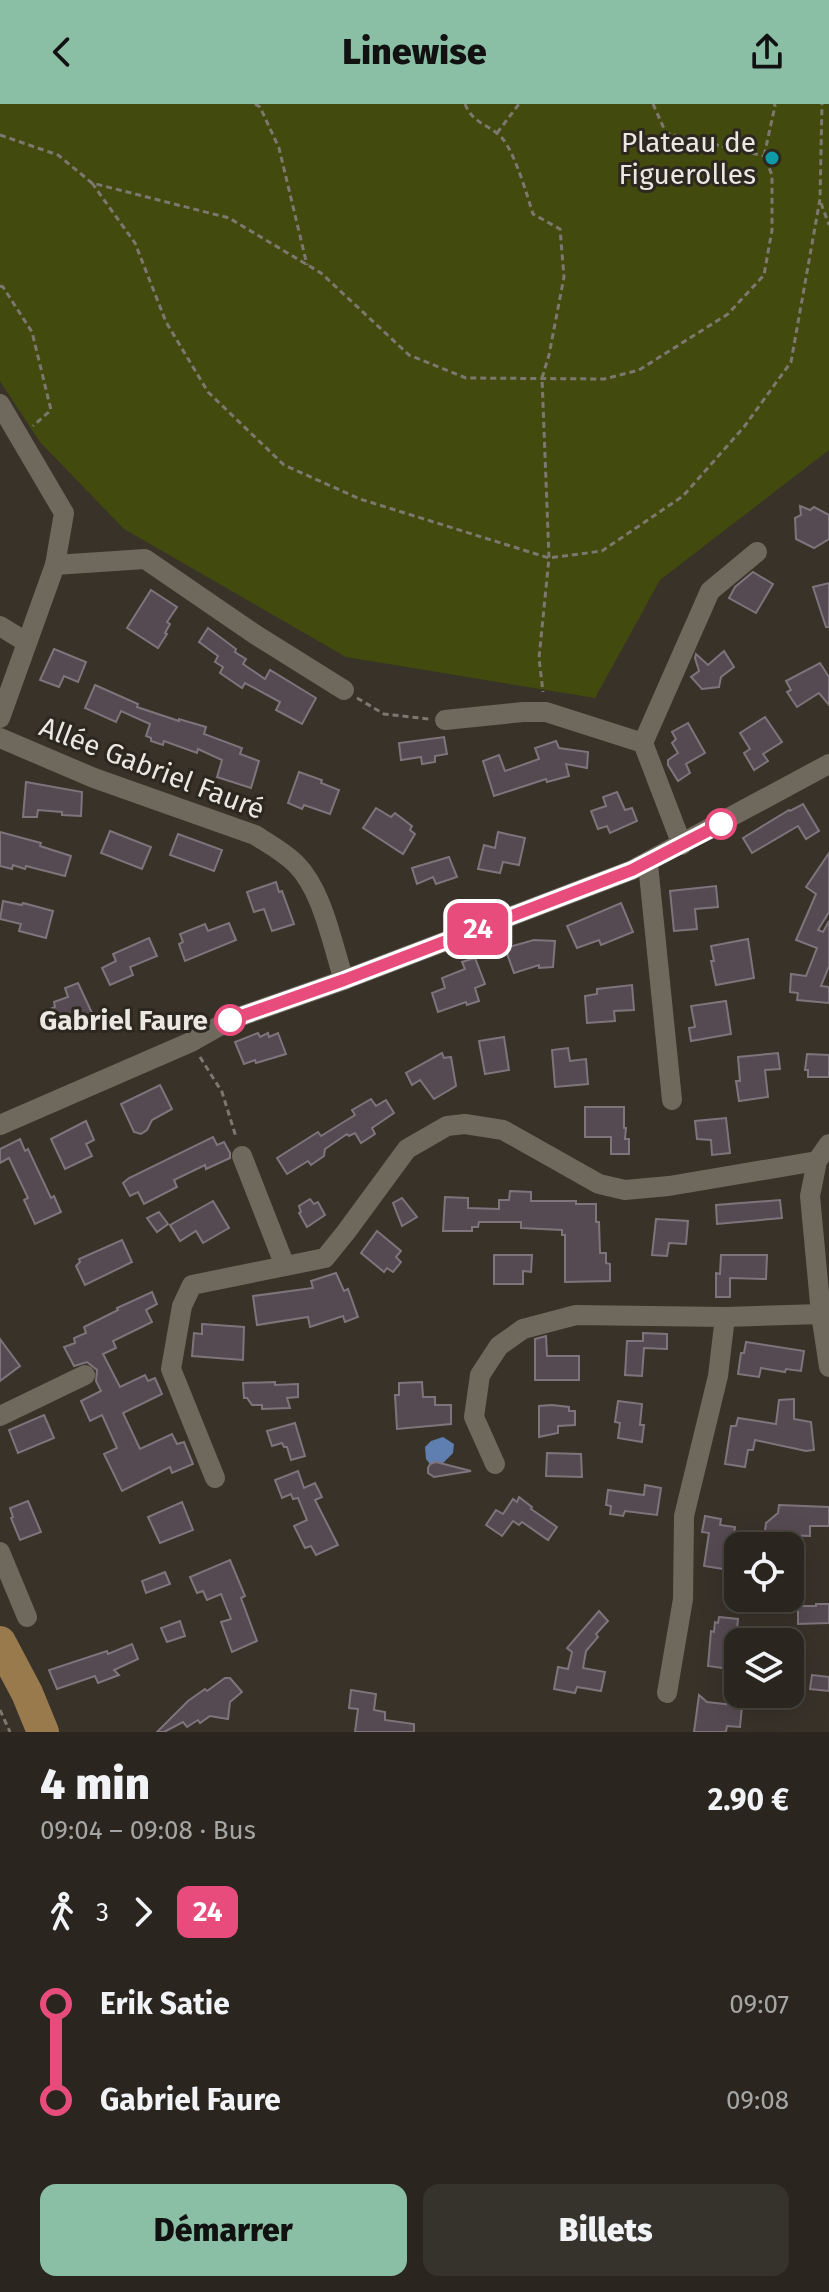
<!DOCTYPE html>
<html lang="fr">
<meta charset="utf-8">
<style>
body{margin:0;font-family:"Fira Sans",sans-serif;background:#36322c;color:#f1f3f6;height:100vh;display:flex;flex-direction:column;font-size:30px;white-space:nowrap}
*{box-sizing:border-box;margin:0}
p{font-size:26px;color:#a5a5a4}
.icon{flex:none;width:44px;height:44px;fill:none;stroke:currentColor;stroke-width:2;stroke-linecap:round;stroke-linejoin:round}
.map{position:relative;height:1628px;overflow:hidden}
.panel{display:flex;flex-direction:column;background:#2a261f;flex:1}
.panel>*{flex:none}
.badge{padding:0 16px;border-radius:12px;font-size:28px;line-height:52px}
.tools{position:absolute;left:724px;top:1428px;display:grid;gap:16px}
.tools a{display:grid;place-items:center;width:80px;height:80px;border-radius:16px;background:#2a261f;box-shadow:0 8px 32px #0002,0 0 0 2px #46433d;font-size:40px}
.map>.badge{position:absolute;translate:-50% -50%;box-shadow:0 0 0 4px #fff}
.legs{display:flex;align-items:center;gap:12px;height:88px;padding:0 40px;font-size:26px}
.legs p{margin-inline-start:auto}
.summary{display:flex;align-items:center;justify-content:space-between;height:136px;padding:0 40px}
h1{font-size:44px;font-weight:800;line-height:60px}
.action{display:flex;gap:16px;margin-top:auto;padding:16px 40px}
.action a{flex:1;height:92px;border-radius:16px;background:#8abfa5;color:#111;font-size:32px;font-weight:800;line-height:92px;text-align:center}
.action a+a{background:#36322c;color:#f1f3f6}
ul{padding:0 40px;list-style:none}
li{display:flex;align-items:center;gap:28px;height:96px;font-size:30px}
li i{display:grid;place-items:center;width:12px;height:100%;margin:0 10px;background:currentColor}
li i::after{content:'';width:20px;height:20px;margin:-10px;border:6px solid;border-radius:50%;background:#2a261f}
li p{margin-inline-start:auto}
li:first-child i{background:linear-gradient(#0000 50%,currentColor 0)}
li:last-child i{background:linear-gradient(currentColor 50%,#0000 0)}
header{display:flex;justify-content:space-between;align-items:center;height:104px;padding:0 40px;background:#8abfa5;color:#111;font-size:36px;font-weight:800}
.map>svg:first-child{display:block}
.green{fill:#424b0d}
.water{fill:#5e7fb0}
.building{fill:#554a51;stroke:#7f747c;stroke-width:2}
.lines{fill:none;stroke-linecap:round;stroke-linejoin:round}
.path{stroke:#7c7870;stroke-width:3;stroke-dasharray:6 4;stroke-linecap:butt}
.minor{stroke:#6e685d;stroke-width:20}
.primary{stroke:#997a4d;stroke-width:32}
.line-1-casing{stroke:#fff;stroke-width:18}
.line-1{stroke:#e74c7d;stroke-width:12}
.culture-dot{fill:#0f9aa8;stroke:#2d281f;stroke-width:3}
.stop-1-dot{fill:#fff;stroke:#e74c7d;stroke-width:4}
.labels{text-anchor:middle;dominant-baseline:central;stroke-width:6;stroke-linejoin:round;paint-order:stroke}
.poi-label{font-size:28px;fill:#ebe8e2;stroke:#2d281f;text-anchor:end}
.street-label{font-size:28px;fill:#ebe8e2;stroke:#2d281f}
.stop-label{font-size:28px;font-weight:bold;fill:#ebe8e2;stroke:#2d281f;text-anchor:end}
</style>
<header><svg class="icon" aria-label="back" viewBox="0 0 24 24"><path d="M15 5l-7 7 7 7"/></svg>Linewise<svg class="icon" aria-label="share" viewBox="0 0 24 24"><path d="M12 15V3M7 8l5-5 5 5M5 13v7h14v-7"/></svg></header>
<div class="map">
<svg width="829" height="1628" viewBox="0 0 829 1628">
<rect width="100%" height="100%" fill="#383229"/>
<polygon class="green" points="0,0 829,0 829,346 660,476 595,594 346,553 124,425 40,338 0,277"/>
<polygon class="water" points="443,1333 454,1340 453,1349 441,1361 436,1358 430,1360 426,1355 425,1343 431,1337"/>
<g class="building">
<polygon points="800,402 810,406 814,403 829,411 829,435 814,444 796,435 795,414 801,411"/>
<polygon points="753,468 773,480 756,509 729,494 735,483"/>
<polygon points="829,479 829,523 826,523 813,483"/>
<polygon points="151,486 177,503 167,518 170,520 165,529 167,530 158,544 127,524"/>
<polygon points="208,524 236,545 235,548 246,555 243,560 265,575 270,566 316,594 302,620 276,606 280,598 245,579 242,584 220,569 223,563 215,558 218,552 199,538"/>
<polygon points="54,545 86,558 78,578 64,572 59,583 40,576"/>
<polygon points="724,547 734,563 721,573 719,583 702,585 691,573 699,567 695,554 696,550 708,561"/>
<polygon points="820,559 829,573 829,601 819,589 797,603 787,588 791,586 786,577"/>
<polygon points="95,581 138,600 137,603 179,617 179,615 206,623 204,630 242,644 240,650 259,657 251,684 217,673 222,656 198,645 197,649 164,637 163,641 151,637 151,634 146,632 150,620 121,607 116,618 85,604"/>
<polygon points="765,613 782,638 763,650 768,657 754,666 744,649 750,645 740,629"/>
<polygon points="688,619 705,649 686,660 690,669 678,677 668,661 668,656 678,649 672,639 676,635 672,628"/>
<polygon points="444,633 447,650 435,652 435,658 422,660 421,653 401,656 399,639"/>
<polygon points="556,637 559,644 588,648 587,664 566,660 569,672 547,678 546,675 494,692 483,657 499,651 505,667 539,655 535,644"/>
<polygon points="299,668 322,676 321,679 339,686 330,710 304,701 302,705 288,699"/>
<polygon points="26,678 82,688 81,712 62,711 62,708 38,706 37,713 23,713"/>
<polygon points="617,688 625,706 632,704 637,717 610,729 607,722 598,725 591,707 606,702 603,693"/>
<polygon points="803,700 819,727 806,735 798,722 752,749 743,734 789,706 790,707"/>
<polygon points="376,704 391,713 395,709 412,722 410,726 415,730 403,750 363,724"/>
<polygon points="110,727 151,743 142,765 101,749"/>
<polygon points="0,728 41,739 40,742 71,752 65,772 26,762 25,765 13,761 12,765 0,762"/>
<polygon points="498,728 525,734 519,761 503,758 500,769 478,765 484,741 495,744"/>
<polygon points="178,730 222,746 214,767 170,751"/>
<polygon points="829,749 829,808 818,826 823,828 829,817 829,862 821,882 829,883 829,899 797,896 798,889 790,888 791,870 806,872 817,844 796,836 816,790 806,783"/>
<polygon points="449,753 457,773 436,780 433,773 417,780 412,764"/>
<polygon points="276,778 279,788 282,787 294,820 272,827 264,805 254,808 247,788"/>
<polygon points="716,782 718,803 695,805 697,825 674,827 670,787"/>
<polygon points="3,797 22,801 23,799 53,807 46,834 19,827 21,820 0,815"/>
<polygon points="621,799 633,828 601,841 599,836 577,844 567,822"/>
<polygon points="229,819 236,836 185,857 179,840 183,838 180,830 205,820 208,827"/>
<polygon points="149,834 157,852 130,863 133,871 110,881 102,864 116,857 113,850"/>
<polygon points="748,835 754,874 716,881 711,857 714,857 711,842"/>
<polygon points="534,836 555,837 553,863 539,864 539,861 514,869 505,844"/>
<polygon points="475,854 485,880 475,884 479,897 467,901 466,898 438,908 432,889 445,884 442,874 465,865 462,858"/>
<polygon points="78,879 92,909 57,923 48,906 55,903 54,898 68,893 65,884"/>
<polygon points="632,881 634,906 614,907 615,917 587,919 585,892 597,890 597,885"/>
<polygon points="726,897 731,930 691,937 689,924 695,923 691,902"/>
<polygon points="258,929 260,933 268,929 269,933 278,929 286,950 256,959 255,956 244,960 235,938"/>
<polygon points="504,933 509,966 485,970 479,937"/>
<polygon points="568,944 570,957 586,955 588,980 555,983 552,946"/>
<polygon points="442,949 444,954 451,953 456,982 434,995 420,976 412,981 406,969"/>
<polygon points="778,949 780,965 765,966 768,993 739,997 736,977 740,977 738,953"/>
<polygon points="807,950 829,951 829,973 808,973 808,966 805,966"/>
<polygon points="160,981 172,1005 152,1016 147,1026 141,1030 134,1028 121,1000"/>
<polygon points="371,995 376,1002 386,996 394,1009 372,1024 375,1030 361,1039 355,1029 349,1032 347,1030 325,1045 324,1052 311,1061 308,1057 287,1070 277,1054 318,1028 321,1032 355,1011 352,1006"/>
<polygon points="585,1003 624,1003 624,1024 626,1024 625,1035 629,1035 629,1050 611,1050 611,1033 585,1033"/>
<polygon points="726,1014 730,1049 712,1051 711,1036 697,1035 695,1017"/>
<polygon points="86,1017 94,1036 86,1040 92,1052 65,1065 51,1035"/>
<polygon points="213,1033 217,1041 224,1038 230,1049 230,1054 206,1065 205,1061 174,1076 177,1083 144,1100 138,1088 130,1092 123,1079 129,1074"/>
<polygon points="20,1035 25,1047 28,1045 51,1094 54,1092 61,1108 35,1120 24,1096 28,1094 9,1054 0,1059 0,1045"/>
<polygon points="510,1087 531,1088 531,1097 576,1097 576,1100 596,1100 596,1118 599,1118 600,1149 606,1149 606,1159 610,1160 610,1177 565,1178 565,1131 562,1131 562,1126 521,1124 521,1118 479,1118 478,1123 472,1123 472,1127 443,1127 445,1093 468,1094 468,1104 499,1105 499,1096 509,1096"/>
<polygon points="402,1094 417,1113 402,1122 393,1099"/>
<polygon points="310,1095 314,1100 318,1098 325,1111 307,1123 299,1109 301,1108 299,1102"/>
<polygon points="780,1096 782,1114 717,1120 716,1101"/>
<polygon points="213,1097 229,1124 203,1139 196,1127 180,1137 170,1121"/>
<polygon points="159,1108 168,1120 157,1128 147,1114"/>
<polygon points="656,1115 688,1117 686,1140 669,1139 667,1152 652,1151"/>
<polygon points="377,1127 401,1147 396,1153 401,1158 393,1168 387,1164 384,1168 361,1149"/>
<polygon points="122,1136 132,1158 85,1181 76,1162 80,1158 79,1155"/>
<polygon points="494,1151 532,1151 531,1168 523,1167 523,1180 494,1180"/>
<polygon points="721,1151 767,1151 766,1175 730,1174 730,1193 716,1193 716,1169 720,1170"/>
<polygon points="336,1169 344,1187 348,1185 358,1213 345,1218 343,1212 310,1223 308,1213 257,1221 253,1192 313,1184 311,1177"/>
<polygon points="152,1188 157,1200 146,1206 152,1218 113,1237 116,1244 103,1250 120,1283 145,1271 148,1277 155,1274 162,1290 123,1309 140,1345 172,1330 177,1340 184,1338 193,1360 172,1369 170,1363 122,1387 104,1350 117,1344 102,1311 90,1317 81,1297 101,1287 96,1277 97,1266 87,1258 74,1262 64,1243 75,1239 74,1234 86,1229 84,1223 118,1206 117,1204"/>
<polygon points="202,1220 244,1223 243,1256 192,1252 194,1229 202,1230"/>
<polygon points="643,1229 667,1230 667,1245 644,1244 642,1272 625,1271 627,1237 643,1237"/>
<polygon points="546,1232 547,1252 579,1252 579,1276 535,1276 535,1235"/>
<polygon points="0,1235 20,1262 0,1277"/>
<polygon points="746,1238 804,1247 801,1267 786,1265 785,1268 761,1264 759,1273 738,1270 741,1249 744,1249"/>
<polygon points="275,1278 275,1281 298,1280 298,1293 287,1294 290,1304 262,1305 262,1301 252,1301 247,1294 244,1294 243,1279"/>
<polygon points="422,1278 423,1293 435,1293 435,1301 451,1301 451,1320 397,1325 395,1291 399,1291 399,1279"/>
<polygon points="794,1295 794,1315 811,1318 814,1346 806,1347 755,1336 753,1346 748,1346 745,1363 725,1360 731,1322 736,1322 738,1314 776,1320 779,1296"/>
<polygon points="618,1297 642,1300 640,1321 644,1321 642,1338 618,1334 620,1319 615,1318"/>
<polygon points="552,1301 569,1303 569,1307 575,1307 575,1321 558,1322 558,1329 539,1333 539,1302"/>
<polygon points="44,1311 54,1334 18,1349 9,1326"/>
<polygon points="295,1319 305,1352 291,1356 287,1343 284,1343 282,1339 272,1342 267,1327"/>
<polygon points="547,1349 581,1350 582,1373 546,1372"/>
<polygon points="436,1358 471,1367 434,1373 428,1369 428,1364 430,1360"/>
<polygon points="298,1367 304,1384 315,1379 322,1393 315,1396 338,1441 316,1451 311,1442 305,1444 294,1422 307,1416 298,1394 293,1395 291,1390 282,1394 275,1376"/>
<polygon points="645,1381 661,1384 657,1411 625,1407 623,1412 610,1410 611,1402 606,1401 608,1386 644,1391"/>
<polygon points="519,1393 532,1403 531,1405 557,1423 548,1436 522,1418 519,1421 513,1417 502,1432 486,1421 496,1406 503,1410 513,1395 517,1398"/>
<polygon points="28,1397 41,1428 20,1436 11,1414 13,1413 10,1404"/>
<polygon points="182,1398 193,1426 160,1439 148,1413"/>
<polygon points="779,1401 829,1403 829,1422 810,1422 810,1432 780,1431 780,1435 764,1434 766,1419 778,1409"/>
<polygon points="705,1412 721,1415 720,1421 735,1423 734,1429 736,1429 730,1466 704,1462 709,1429 702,1428"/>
<polygon points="230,1456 245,1492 241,1494 257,1537 232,1548 221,1518 231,1515 221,1490 207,1496 203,1487 197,1489 190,1473"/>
<polygon points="165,1468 170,1480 146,1489 142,1477"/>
<polygon points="816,1500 829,1500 829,1519 798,1520 798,1502 816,1502"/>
<polygon points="599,1507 608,1517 596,1530 598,1533 586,1547 583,1564 605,1568 601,1587 577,1583 575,1589 554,1585 558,1563 568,1565 572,1548 567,1544"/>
<polygon points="719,1513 738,1515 736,1536 734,1536 733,1545 731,1545 730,1565 708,1562 711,1527 714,1528 715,1518 718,1519"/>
<polygon points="180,1517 185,1532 167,1538 161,1524"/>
<polygon points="132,1540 138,1555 114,1566 119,1571 98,1579 95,1572 57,1585 49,1566 107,1547 108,1550"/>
<polygon points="812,1571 829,1573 829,1587 810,1585"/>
<polygon points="225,1574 230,1574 242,1588 230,1598 228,1615 210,1612 200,1619 198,1616 187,1623 183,1618 164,1628 157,1628 188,1597 205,1585 207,1587"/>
<polygon points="351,1586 376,1590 374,1606 385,1608 385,1616 414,1620 414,1628 355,1628 358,1605 349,1604"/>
<polygon points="699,1591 707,1598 742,1602 740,1623 727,1622 726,1628 694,1628"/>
</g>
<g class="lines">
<g class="path">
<polyline points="255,0 260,3 279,44 307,161"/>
<path d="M465 0C473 20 489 20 502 34 515 49 527 91 533 110L560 125 564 173 549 251 542 274 549 454 539 554 543 588"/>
<polyline points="653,0 666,29 764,52"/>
<polyline points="497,29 519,0"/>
<polyline points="0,31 58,51 92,79 229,114 321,169 409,251 466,274 604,275 639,266 728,210 764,171 772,126 772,71 764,52 775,2 774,0"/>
<polyline points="92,79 135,139 166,218 208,288 284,361 360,395 549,454 602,447 683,392 744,323 791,258 820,95 822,0"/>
<polyline points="821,99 829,121"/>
<polyline points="0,182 3,183 32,228 51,306 33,322"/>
<polyline points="357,594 384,610 429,615"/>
<polyline points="200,953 222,988 236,1033"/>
<polyline points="0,1606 10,1628"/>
</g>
<g class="minor">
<polyline points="0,300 64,409 55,461 0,614"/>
<polyline points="55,461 145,455 256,531 344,586"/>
<polyline points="0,522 26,538"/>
<polyline points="445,616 523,608 546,608 643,639 682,741"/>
<path d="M0 634 94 674 255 731C269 740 284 748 296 760 323 787 332 840 344 876"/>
<polyline points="643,639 710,487 757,448"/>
<polyline points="648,760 672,996"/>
<polyline points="0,1021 191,938 230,916 344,876 632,766 829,660"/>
<polyline points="829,1040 817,1057 810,1092 821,1210 829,1263"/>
<polyline points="242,1052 285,1162"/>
<polyline points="0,1312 85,1271"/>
<polyline points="495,1360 474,1313 480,1271 499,1242 523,1225 576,1211 725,1213 821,1210"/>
<polyline points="215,1374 171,1265 182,1202 192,1181 325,1154 346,1128 407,1045 447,1022 465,1020 503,1026 599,1080 625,1086 669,1082 817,1057"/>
<polyline points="0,1448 27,1513"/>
<polyline points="667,1589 683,1495 684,1412 718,1272 725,1213"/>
</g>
<polyline class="primary" points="0,1538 27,1589 43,1628"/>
</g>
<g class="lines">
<defs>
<polyline id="line-1" points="230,916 344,876 632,766 721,720"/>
</defs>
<use href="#line-1" class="line-1-casing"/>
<use href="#line-1" class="line-1"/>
</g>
<circle class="culture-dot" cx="772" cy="54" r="8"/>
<g class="stop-1-dot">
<circle cx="721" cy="720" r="14"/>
<circle cx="230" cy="916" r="14"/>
</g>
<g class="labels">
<g class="poi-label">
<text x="756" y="38">Plateau de<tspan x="756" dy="32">Figuerolles</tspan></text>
</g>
<g class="street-label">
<text transform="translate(152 664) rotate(21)">Allée Gabriel Fauré</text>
</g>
<g class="stop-label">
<text x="208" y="916">Gabriel Faure</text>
</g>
</g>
</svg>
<div class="tools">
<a><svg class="icon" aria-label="locate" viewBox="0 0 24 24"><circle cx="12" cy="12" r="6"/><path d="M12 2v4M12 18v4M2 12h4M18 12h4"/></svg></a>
<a><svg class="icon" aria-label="layers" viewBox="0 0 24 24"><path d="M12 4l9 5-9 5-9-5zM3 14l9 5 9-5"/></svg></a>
</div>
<b class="badge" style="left:478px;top:825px;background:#e74c7d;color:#fff">24</b>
</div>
<section class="panel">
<div class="summary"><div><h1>4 min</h1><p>09:04 – 09:08 · Bus</p></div><b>2.90 €</b></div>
<div class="legs"><svg class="icon" aria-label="walk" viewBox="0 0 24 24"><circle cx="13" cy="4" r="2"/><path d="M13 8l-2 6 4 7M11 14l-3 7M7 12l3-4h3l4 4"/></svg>3<svg class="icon" aria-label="forward" viewBox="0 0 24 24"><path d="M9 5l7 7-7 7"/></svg><b class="badge" style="background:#e74c7d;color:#fff">24</b></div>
<ul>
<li><i style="color:#e74c7d"></i><b>Erik Satie</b><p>09:07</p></li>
<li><i style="color:#e74c7d"></i><b>Gabriel Faure</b><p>09:08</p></li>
</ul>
<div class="action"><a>Démarrer</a><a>Billets</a></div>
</section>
